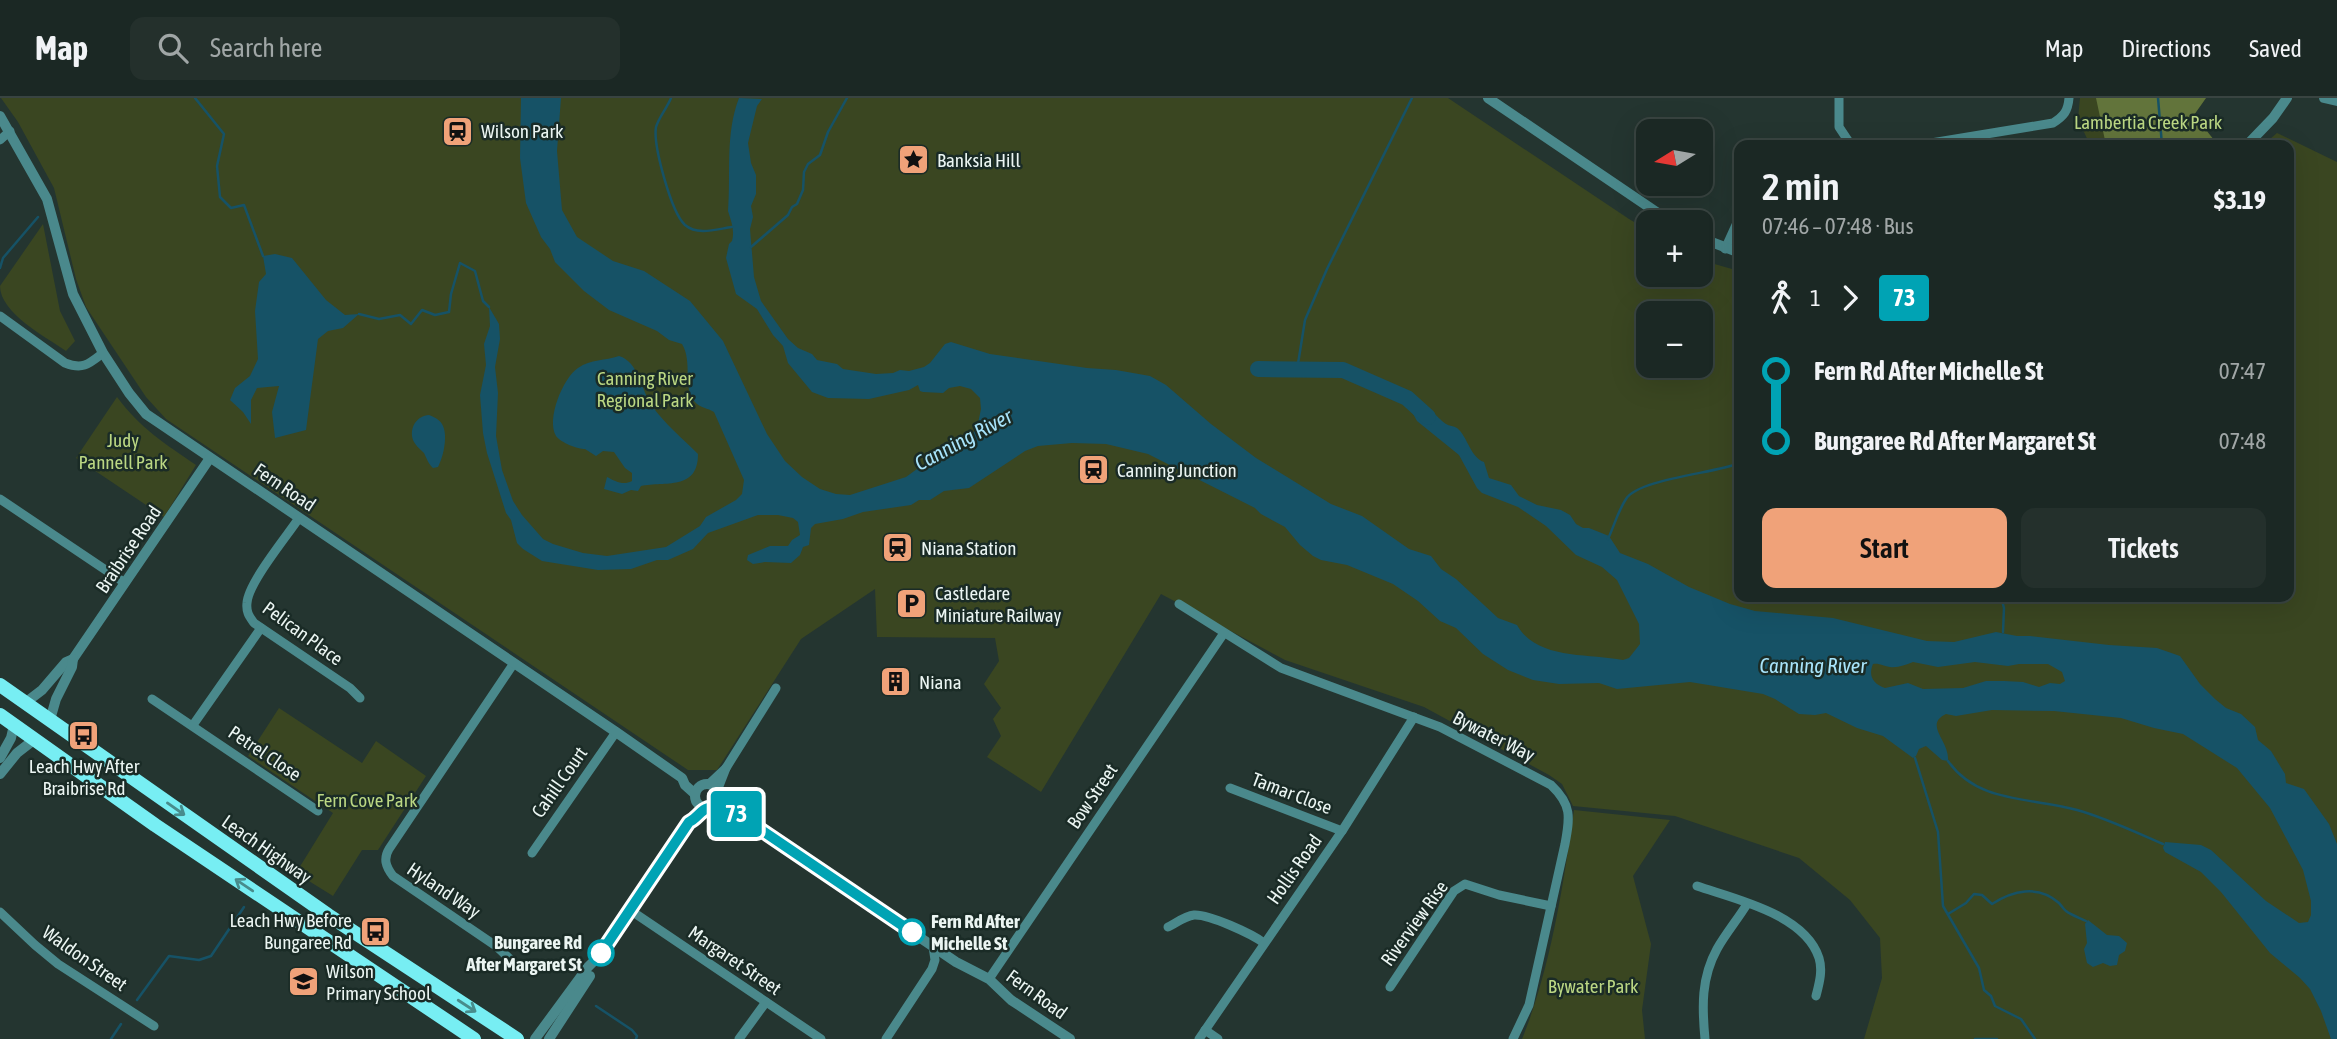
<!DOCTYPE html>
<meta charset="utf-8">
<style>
body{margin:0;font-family:"Asap Condensed",sans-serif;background:#24302c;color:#f1f3f6;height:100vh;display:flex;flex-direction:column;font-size:26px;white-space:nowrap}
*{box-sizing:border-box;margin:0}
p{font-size:23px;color:#a0a6a6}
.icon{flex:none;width:38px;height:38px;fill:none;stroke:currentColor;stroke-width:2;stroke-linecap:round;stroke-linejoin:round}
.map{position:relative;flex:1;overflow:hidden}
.details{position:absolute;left:1734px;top:42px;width:560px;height:462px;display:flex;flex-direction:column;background:#1b2824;border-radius:14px;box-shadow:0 7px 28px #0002,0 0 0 2px #394441}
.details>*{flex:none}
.badge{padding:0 14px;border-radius:5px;font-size:24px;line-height:46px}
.needle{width:46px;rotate:259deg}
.tools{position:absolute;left:1636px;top:21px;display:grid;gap:14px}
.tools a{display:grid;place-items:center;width:77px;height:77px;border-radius:14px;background:#1b2824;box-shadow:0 7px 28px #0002,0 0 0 2px #394441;font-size:35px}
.map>.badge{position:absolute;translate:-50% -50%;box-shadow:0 0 0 4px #fff}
.legs{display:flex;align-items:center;gap:10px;height:77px;padding:0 28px;font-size:23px}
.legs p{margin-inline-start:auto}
.summary{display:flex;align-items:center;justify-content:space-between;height:119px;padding:0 28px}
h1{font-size:38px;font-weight:600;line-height:52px}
.action{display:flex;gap:14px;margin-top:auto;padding:14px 28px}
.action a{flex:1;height:80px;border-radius:14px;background:#f0a279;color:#111;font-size:28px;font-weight:600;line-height:80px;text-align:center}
.action a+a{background:#24302c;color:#f1f3f6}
ul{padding:0 28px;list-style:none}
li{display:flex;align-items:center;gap:24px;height:70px;font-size:26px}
li i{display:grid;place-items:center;width:10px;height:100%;margin:0 9px;background:currentColor}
li i::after{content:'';width:18px;height:18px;margin:-9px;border:5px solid;border-radius:50%;background:#1b2824}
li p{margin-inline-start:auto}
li:first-child i{background:linear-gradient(#0000 50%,currentColor 0)}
li:last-child i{background:linear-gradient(currentColor 50%,#0000 0)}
header{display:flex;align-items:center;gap:42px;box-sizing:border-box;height:98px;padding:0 35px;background:#1b2824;border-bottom:2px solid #394441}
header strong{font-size:33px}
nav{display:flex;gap:38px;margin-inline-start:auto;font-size:24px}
.search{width:490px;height:63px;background:#24302c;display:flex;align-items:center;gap:18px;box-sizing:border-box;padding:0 24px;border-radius:14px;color:#a0a6a6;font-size:26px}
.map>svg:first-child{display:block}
.green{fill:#3a4621;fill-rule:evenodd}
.forest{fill:#62743b}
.water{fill:#165266;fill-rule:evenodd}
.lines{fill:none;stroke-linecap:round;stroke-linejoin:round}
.stream{stroke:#165266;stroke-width:2.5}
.river{stroke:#165266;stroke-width:16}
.minor{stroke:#4a898c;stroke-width:9}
.tertiary{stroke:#4a898c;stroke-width:10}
.trunk{stroke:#77eef3;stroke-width:14}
.oneway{stroke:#488c8c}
.line-1-casing{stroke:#fff;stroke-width:16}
.line-1{stroke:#00a3b4;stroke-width:10}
.stop-1-dot{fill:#fff;stroke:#00a3b4;stroke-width:3.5}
.labels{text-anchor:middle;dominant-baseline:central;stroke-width:5;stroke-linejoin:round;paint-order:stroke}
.park-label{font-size:19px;fill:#bbd783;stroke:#1a2b26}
.poi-label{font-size:19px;fill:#ebf5f2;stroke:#1a2b26;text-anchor:start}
.street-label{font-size:19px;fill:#ebf5f2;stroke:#1a2b26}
.stop-label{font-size:19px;font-weight:bold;fill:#ebf5f2;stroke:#1a2b26;text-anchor:start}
.water-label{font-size:21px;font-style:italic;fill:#a8e4fb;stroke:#1a2b26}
</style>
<header>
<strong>Map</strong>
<div class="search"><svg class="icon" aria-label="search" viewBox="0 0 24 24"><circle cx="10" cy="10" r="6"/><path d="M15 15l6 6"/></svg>Search here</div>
<nav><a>Map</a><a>Directions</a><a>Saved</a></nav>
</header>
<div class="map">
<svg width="2337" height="941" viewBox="0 0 2337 941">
<rect width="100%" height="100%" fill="#243530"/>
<g class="green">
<path d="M1 0H1448L1629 121 1648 132V177H1701V160L1711 165 1739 173 1740 499H2289V47H2263L2277 35 2337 64V941H1864L1882 880 1880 840 1850 802 1799 760 1675 718 1573 708 1562 686 1549 677 1424 609 1285 562 1161 496 1041 694 987 659 1001 638 993 621 1001 610 984 586 999 563 995 540 877 539 875 491 801 541 717 672H688L166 321 146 299 86 209 76 181 54 90 18 24ZM1648 215H1701V268H1648Z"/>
<polygon points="2080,0 2206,0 2194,17 2218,47 2090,47 2078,21"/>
<path d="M43 126 60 213 75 243 66 253C46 239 0 215 0 188Z"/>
<path d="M117 299C141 331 164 345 196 367L164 419 76 360Z"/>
<polygon points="279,610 362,665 376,643 426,678 378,752 362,752 333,798 296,775 333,715 248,658"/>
<path d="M1574 712 1670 722 1633 778 1651 846 1642 912 1645 941H1522C1551 869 1563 789 1574 712Z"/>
</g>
<polygon class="forest" points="2096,0 2206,0 2194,17 2218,47 2106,47"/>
<g class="water">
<path d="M521 0H561L557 53 562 112 577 139 613 163 644 173 690 203 723 243 767 336 785 363 802 379 820 391 836 396 850 397 906 379 917 371 929 370 939 364 964 345 977 330 981 311 980 300 971 291 960 288 949 290 943 295 923 294 920 293 918 287 909 292 869 301 828 300 812 294 788 265 783 248 773 237 757 211 736 196 726 160 729 146 732 143C735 132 731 123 728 113 731 75 725 36 739 0L762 1 757 8 748 45 751 65 756 77V96L751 108 753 119 750 131 754 179 761 203 788 241 798 250 812 256 817 262 837 266 843 271 876 276 893 275 900 272 909 273 924 269 930 265 945 246 951 244 990 256 1087 270 1116 272 1150 278 1166 287 1211 326 1256 360 1331 406 1362 418 1409 451 1431 458 1441 471 1456 481 1498 520 1517 527C1537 562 1587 555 1623 562L1629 560 1640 546 1639 526 1617 482 1602 469 1576 457 1546 428 1518 409 1482 395 1477 390 1459 357 1417 323 1411 312 1414 306C1430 307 1435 318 1446 326 1449 328 1454 328 1457 330 1468 339 1470 359 1484 364L1489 380 1511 387 1519 398 1537 407 1561 412 1570 417 1576 426 1583 430H1589L1609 438 1620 455 1648 466 1689 489 1730 506 1755 513 1833 520 1927 543 1954 544 1996 534 2017 538H2030L2109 547 2157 550 2180 558 2200 586 2215 601 2226 610 2241 616 2255 629 2258 642 2271 653 2285 676 2286 685 2304 691 2329 726 2337 746V941H2331L2321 913 2310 891 2300 880 2270 855 2221 794 2201 774 2165 754 2163 750 2165 744 2201 747 2211 752 2266 803 2299 825 2308 824 2311 817V803L2303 772 2270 710 2237 670 2183 636 2154 630 2121 620 2054 613 1992 612 1956 618 1946 616C1923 627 1950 643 1948 663L1942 662 1926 648 1919 651 1916 658 1913 660 1883 638 1857 630 1826 615 1815 617 1799 616 1775 601 1763 596 1690 584 1617 591 1599 585 1559 586 1533 582 1508 572 1483 556 1456 530 1440 523 1418 503 1393 486 1347 467 1321 462 1313 458 1300 447 1285 429 1261 416 1255 410 1148 356 1106 346 1072 345 1038 348 1025 353 969 390 944 393 930 402H919L911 407 863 414 843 421 815 426 811 430 809 447 803 449 800 457 791 465 765 464 753 466 747 462 748 457 770 448H788L792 442 800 437 798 424 793 420 778 417H758L708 435 693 451 668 462H657L631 471 598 472 542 463 523 451 517 445 511 422 506 415 487 355 483 335 480 297 486 267 484 246 490 228 489 209 499 226 500 241 495 269 498 295 496 338 502 372 513 403 522 417 543 441 553 446 583 455 607 458 666 449 700 428 706 419 736 402 742 396 744 382 714 314C708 310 700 310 695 304 682 290 693 264 682 246L669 242 657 233 609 212 584 193 555 164 550 151 541 139 526 105 520 60ZM1913 564 1938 569 1975 564 2008 568 2019 566H2048L2062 574 2065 583 2060 586 2050 585 2039 589 2023 584 2004 583H1986L1963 590 1923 591 1908 585 1885 590C1873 586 1868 578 1873 566 1880 565 1882 568 1890 569 1898 570 1905 567 1913 564Z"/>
<polygon points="275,156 292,160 326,202 345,217 359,216 343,230 328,233 318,241 306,332 275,340 272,314 279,288 257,290 251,302 251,326 243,314 230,302 235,290 250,278 258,261 255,213 259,184 266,176 263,158"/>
<path d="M619 258C639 264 641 292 652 308 664 325 683 341 698 356 698 393 665 383 641 388L638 393 631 392 622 396 604 391 607 379C615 383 623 388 632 383V375L625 370 614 354 603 353 596 358 585 351C578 351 561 345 556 338 546 321 563 280 578 270 591 261 605 263 619 258Z"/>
<path d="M429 317C434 319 441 322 443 328 448 339 443 360 438 369L433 370C428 365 427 361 424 355 420 351 415 347 413 342 409 329 417 318 429 317Z"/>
<polygon points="2088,822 2107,837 2119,838 2127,845 2125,853 2119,857 2117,867 2110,868 2103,865 2093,869 2087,865 2084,851 2087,845 2085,826"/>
</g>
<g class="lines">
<g class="stream">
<polyline points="195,0 224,36 217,68 220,99 231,110 244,107 263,158"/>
<path d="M671 0C667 10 659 19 656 29 653 47 671 114 685 127 698 138 717 131 732 129"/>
<polyline points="2158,0 2162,47"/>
<polyline points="751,149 788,117 792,109 797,106 803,92 804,74 808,66 820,57 828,34 847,0"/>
<polyline points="0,170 3,160 38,119"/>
<polyline points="359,216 379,221 400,217 411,226 422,212 435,217 449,214 451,196 460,165 475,173 483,203 489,209"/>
<polyline points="1297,272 1305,222 1327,171 1412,0"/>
<path d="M1608 441C1614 428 1618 413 1626 401 1638 381 1716 375 1740 365"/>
<polyline points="2001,499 2004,510 2003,534"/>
<polyline points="1915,660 1938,734 1943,808 1979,870 1984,892 1991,898 1995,908 2021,921 2035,941"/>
<path d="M1948 663C1978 706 2032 699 2077 712 2106 720 2135 734 2163 746"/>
<path d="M1948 816 1966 805 1974 796 1982 797 1992 806C2012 793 2038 786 2059 805 2061 807 2063 811 2066 813 2071 817 2080 820 2086 823"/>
<polyline points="137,902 169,858 199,862 211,858 244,809"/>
<polyline points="596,908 632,932 637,938 636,941"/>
<polyline points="111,941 121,926"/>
<polyline points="1975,941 1997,941"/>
</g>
<polyline class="river" points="1258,271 1343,272 1407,300 1428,319"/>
<g class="minor">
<polyline points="1839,0 1839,29 1851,47"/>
<polyline points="0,42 10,33"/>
<path d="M1919 47 2053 25C2064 18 2068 13 2069 0"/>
<polyline points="1725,151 1740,118"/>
<path d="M0 218 65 265C83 272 89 266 103 255"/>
<polyline points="0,401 125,485"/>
<path d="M299 420C287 438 248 485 247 505 246 514 249 518 254 525L350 590 360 600"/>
<path d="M1179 506 1281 570 1440 629 1551 687C1572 707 1570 719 1565 746L1529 907 1513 941"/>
<polyline points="152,601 318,713"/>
<polyline points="193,627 261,530"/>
<polyline points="709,686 726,670"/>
<polyline points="1230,690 1342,733"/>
<polyline points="717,693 726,670 776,590"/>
<polyline points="532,755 616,634"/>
<path d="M1697 788C1735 801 1805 816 1819 860 1823 873 1819 886 1816 898"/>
<polyline points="630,812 821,941"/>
<polyline points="0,814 35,847 58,866 154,928"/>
<path d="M1168 829C1176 825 1185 818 1194 817 1209 816 1252 836 1264 845"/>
<path d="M511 862 496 848 393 778C386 769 383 761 389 751L514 565"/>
<polyline points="989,881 1224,535"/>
<polyline points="1390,889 1454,793 1465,786 1499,797 1551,808"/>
<polyline points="1205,932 1218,941"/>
<polyline points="739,941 766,904"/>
<polyline points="886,941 932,871 935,862 933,848"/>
<polyline points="1199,941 1342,733 1414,619"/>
<path d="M1705 941C1702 909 1701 880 1717 851 1726 835 1738 821 1747 806"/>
</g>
<g class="tertiary">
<polyline points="1488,0 1671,124"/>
<polyline points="2324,0 2337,3"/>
<polyline points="0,18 47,101 73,196 103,255 129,295 146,316 616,634 682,680 685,687 695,696"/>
<polyline points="2247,47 2273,20 2287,0"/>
<polyline points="1701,140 1740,155"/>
<polyline points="25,605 42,592 66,564 73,561 210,360"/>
<polyline points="50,622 56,601 72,569 73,561"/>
<polyline points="0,660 11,640 14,627"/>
<polyline points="0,676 17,655 35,641"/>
<circle cx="707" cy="698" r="12"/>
<polyline points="719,698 730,706 739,717 956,864 989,881 1011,902 1070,941"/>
<polyline points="535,941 588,869 598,859 689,724 695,721 706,710"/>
<polyline points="549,941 590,878"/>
</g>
<g class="trunk">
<polyline points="0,587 328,817 517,941"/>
<polyline points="0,617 155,727 474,941"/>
</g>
</g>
<defs><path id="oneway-shaft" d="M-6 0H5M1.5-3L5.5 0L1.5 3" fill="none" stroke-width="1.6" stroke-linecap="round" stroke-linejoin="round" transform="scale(1.75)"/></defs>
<g class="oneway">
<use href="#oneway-shaft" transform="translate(176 711) rotate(35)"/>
<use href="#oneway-shaft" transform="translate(244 787) rotate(-146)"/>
<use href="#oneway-shaft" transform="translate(467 908) rotate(33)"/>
</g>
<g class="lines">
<defs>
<path id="line-1" d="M601 855 689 724C696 721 698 716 704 712 713 705 728 714 739 717L912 834"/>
</defs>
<use href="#line-1" class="line-1-casing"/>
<use href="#line-1" class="line-1"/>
</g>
<defs>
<symbol id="station-square" viewBox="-11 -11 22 22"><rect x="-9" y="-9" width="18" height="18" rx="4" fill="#f0a279" stroke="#1a2b26"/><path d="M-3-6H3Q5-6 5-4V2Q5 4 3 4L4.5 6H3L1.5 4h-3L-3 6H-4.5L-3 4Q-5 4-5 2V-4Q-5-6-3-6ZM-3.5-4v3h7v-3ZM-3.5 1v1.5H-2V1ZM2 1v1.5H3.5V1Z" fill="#111"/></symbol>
<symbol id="sight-square" viewBox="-11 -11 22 22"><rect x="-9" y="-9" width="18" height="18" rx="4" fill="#f0a279" stroke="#1a2b26"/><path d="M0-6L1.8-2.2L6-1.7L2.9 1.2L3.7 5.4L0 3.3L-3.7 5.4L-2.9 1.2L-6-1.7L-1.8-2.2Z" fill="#111"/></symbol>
<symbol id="parking-square" viewBox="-11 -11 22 22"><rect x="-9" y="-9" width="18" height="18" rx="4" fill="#f0a279" stroke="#1a2b26"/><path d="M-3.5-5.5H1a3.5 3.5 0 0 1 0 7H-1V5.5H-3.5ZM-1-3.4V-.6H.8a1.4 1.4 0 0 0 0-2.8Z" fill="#111"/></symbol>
<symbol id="building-square" viewBox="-11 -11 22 22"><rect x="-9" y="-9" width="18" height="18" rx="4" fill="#f0a279" stroke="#1a2b26"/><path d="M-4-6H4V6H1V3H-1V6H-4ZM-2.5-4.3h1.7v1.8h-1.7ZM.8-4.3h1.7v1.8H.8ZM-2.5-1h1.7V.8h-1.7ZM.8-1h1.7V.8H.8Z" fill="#111"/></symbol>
<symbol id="bus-square" viewBox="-11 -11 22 22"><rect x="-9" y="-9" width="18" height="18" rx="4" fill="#f0a279" stroke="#1a2b26"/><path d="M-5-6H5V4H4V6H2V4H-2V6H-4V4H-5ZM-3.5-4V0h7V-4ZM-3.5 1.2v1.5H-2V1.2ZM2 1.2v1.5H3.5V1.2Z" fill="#111"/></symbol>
<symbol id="school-square" viewBox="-11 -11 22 22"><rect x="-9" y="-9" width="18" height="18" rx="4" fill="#f0a279" stroke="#1a2b26"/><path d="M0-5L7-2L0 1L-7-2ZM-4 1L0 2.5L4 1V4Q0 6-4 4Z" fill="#111"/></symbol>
</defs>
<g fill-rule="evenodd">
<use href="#station-square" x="440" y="16" width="35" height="35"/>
<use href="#sight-square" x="896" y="44" width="35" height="35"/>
<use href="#station-square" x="1076" y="354" width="35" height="35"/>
<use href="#station-square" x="880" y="432" width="35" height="35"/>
<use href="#parking-square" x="894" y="488" width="35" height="35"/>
<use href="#building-square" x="878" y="566" width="35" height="35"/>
<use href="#bus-square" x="66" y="620" width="35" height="35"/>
<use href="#bus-square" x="358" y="816" width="35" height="35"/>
<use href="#school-square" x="286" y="866" width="35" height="35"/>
</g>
<g class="stop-1-dot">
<circle cx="912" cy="834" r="12"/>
<circle cx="601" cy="855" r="12"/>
</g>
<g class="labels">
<g class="park-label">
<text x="2148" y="24">Lambertia Creek Park</text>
<text x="645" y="280">Canning River<tspan x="645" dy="22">Regional Park</tspan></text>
<text x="123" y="342">Judy<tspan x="123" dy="22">Pannell Park</tspan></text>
<text x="367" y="702">Fern Cove Park</text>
<text x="1593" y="888">Bywater Park</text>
</g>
<g class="poi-label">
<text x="481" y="33">Wilson Park</text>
<text x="937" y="62">Banksia Hill</text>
<text x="1117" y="372">Canning Junction</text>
<text x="921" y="450">Niana Station</text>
<text x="935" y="495">Castledare<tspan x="935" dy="22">Miniature Railway</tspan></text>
<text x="919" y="584">Niana</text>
<text x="84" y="668" text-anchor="middle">Leach Hwy After<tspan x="84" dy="22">Braibrise Rd</tspan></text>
<text x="352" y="822" text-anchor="end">Leach Hwy Before<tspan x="352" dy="22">Bungaree Rd</tspan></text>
<text x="326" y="873">Wilson<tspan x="326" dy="22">Primary School</tspan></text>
</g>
<g class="street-label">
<text transform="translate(285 389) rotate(34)">Fern Road</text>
<text transform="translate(128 451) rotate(-56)">Braibrise Road</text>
<text transform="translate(303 535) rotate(36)">Pelican Place</text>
<text transform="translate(1494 638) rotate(27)">Bywater Way</text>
<text transform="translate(265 655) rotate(34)">Petrel Close</text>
<text transform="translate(559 684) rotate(-55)">Cahill Court</text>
<text transform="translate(1292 695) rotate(21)">Tamar Close</text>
<text transform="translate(1092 698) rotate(-56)">Bow Street</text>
<text transform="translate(267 751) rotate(35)">Leach Highway</text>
<text transform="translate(1294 771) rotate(-55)">Hollis Road</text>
<text transform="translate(444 792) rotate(34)">Hyland Way</text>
<text transform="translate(1414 825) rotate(-54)">Riverview Rise</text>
<text transform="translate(85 860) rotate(35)">Waldon Street</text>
<text transform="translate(735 862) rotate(34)">Margaret Street</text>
<text transform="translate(1037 896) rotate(36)">Fern Road</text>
</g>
<g class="stop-label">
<text x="931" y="823">Fern Rd After<tspan x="931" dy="22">Michelle St</tspan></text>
<text x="582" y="844" text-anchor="end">Bungaree Rd<tspan x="582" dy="22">After Margaret St</tspan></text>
</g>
<g class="water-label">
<text transform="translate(963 341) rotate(-28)">Canning River</text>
<text x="1813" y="567">Canning River</text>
</g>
</g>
</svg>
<div class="tools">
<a><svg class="needle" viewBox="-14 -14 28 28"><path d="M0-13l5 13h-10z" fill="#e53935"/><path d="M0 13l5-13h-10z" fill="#a0a6a6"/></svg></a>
<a>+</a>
<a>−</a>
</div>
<b class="badge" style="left:736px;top:716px;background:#00a3b4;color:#fff">73</b>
<section class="details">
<div class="summary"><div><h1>2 min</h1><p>07:46 – 07:48 · Bus</p></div><b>$3.19</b></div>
<div class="legs"><svg class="icon" aria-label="walk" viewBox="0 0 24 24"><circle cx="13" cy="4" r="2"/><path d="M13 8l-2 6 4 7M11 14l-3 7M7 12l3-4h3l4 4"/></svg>1<svg class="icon" aria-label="forward" viewBox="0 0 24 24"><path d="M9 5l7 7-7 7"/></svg><b class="badge" style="background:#00a3b4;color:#fff">73</b></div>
<ul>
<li><i style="color:#00a3b4"></i><b>Fern Rd After Michelle St</b><p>07:47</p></li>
<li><i style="color:#00a3b4"></i><b>Bungaree Rd After Margaret St</b><p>07:48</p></li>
</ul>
<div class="action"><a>Start</a><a>Tickets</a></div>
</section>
</div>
